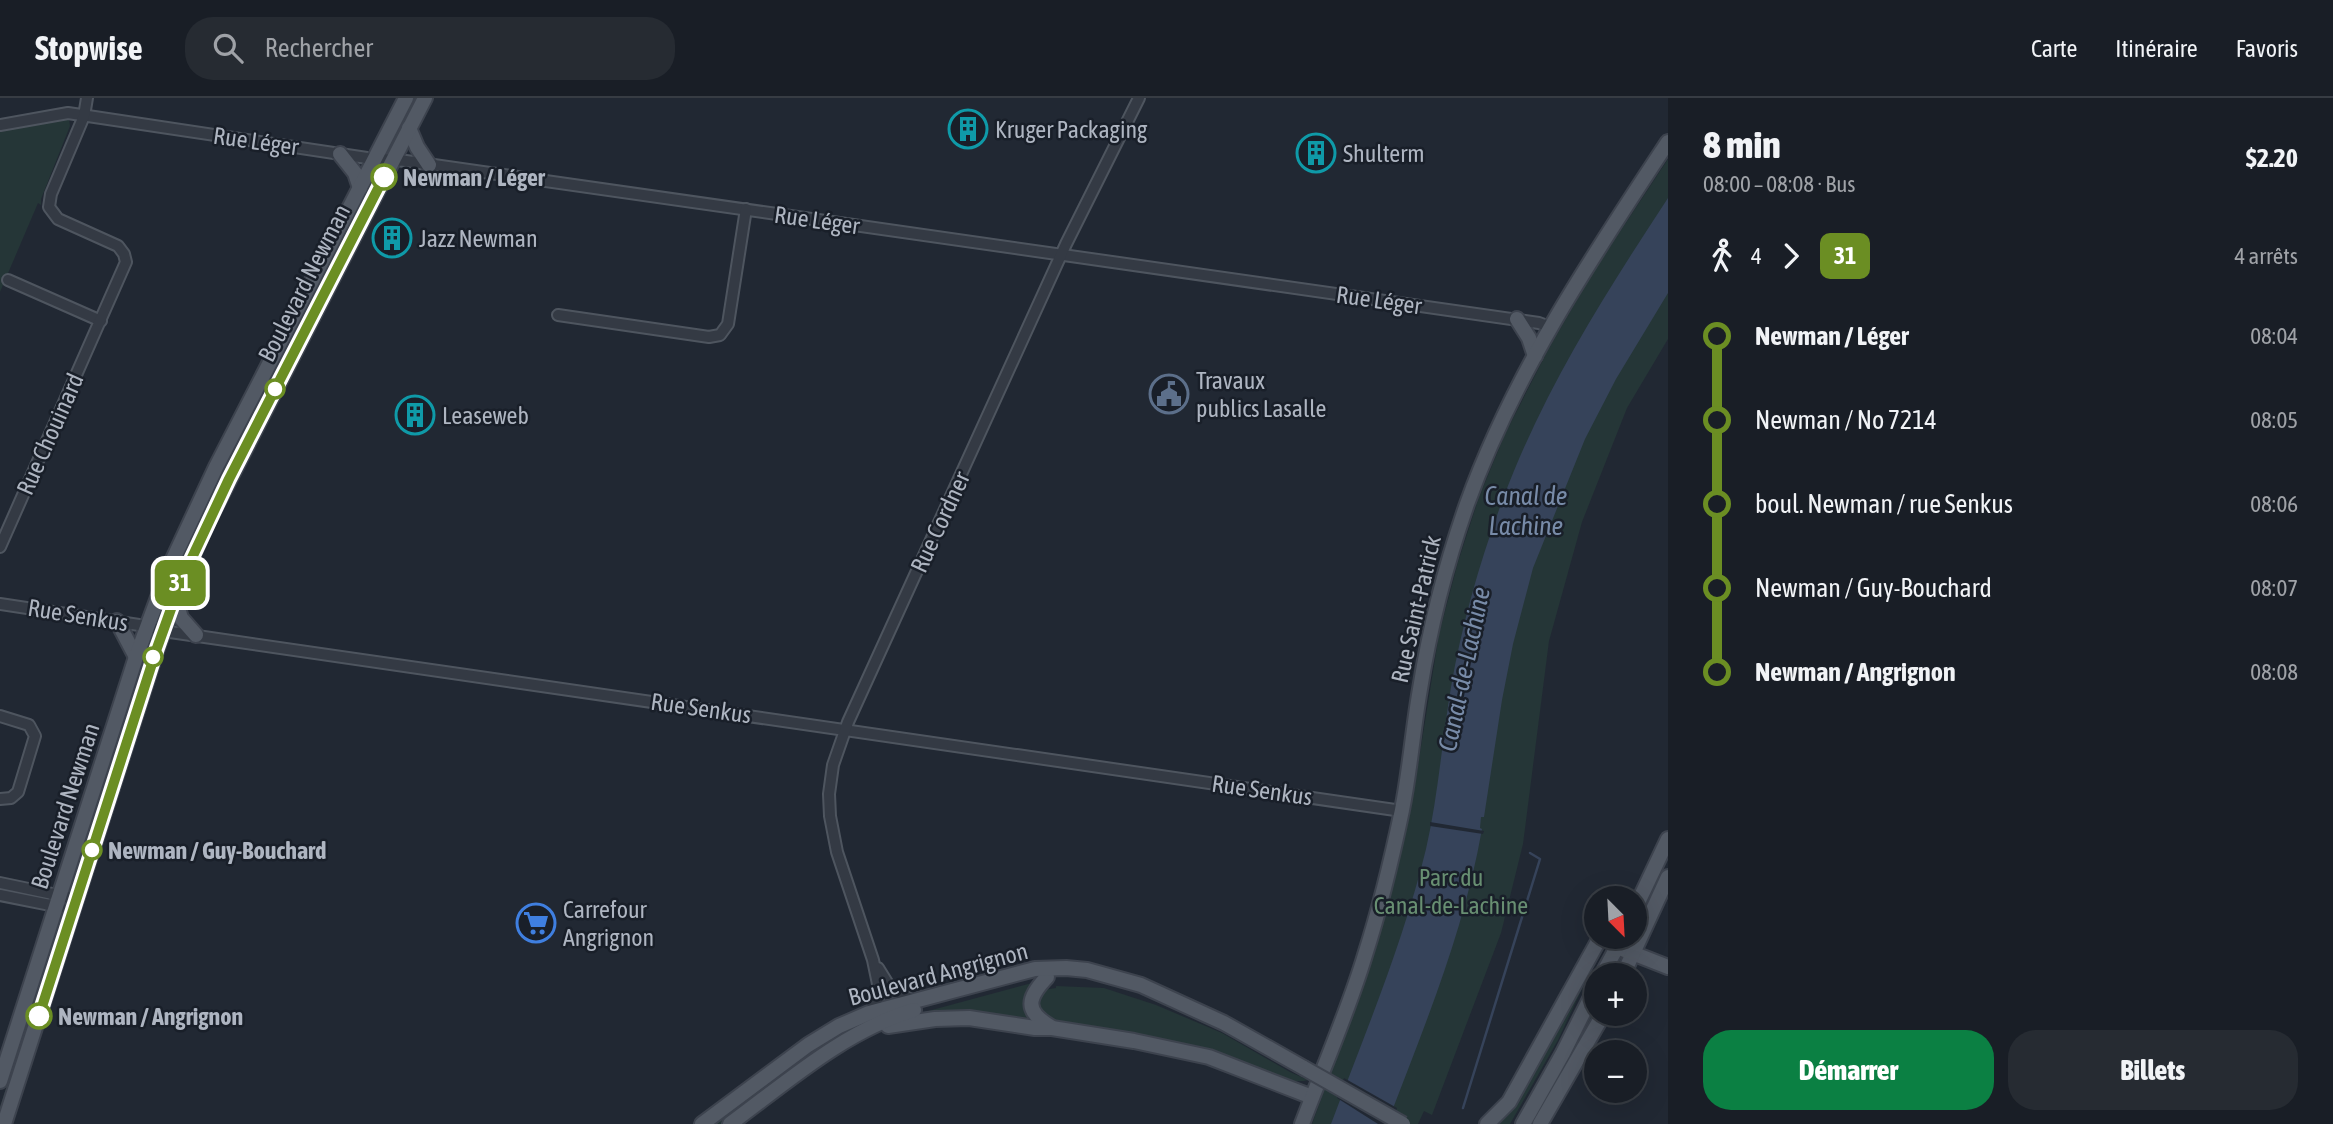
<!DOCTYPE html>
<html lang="fr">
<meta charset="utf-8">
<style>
body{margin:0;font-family:"Asap Condensed",sans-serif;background:#262b32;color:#f1f3f6;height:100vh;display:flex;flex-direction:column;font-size:26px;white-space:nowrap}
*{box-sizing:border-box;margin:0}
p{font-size:23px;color:#9fa2a7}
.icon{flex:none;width:38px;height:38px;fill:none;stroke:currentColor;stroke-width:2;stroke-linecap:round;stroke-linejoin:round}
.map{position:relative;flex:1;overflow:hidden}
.panel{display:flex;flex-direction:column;background:#191e26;width:665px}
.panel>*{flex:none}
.badge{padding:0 14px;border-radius:10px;font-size:24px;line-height:46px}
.needle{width:46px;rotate:156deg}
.buttons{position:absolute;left:1584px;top:788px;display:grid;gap:14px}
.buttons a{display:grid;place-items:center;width:63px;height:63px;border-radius:50%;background:#191e26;box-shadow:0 7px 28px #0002,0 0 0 2px #373c43;font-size:35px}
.map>.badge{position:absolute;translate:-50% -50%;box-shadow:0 0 0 4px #fff}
.legs{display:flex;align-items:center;gap:10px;height:77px;padding:0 35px;font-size:23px}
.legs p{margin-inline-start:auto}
.summary{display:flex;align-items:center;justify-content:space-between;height:119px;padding:0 35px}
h1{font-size:38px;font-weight:800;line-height:52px}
.action{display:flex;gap:14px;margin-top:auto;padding:14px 35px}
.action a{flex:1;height:80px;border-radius:28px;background:#0b8043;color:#fff;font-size:28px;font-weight:800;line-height:80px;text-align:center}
.action a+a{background:#262b32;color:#f1f3f6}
ul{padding:0 35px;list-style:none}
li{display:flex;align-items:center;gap:24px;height:84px;font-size:26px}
li i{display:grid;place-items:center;width:10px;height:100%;margin:0 9px;background:currentColor}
li i::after{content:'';width:18px;height:18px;margin:-9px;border:5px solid;border-radius:50%;background:#191e26}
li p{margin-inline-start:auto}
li:first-child i{background:linear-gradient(#0000 50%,currentColor 0)}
li:last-child i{background:linear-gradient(currentColor 50%,#0000 0)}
header{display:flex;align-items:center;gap:42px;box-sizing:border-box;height:98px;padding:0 35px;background:#191e26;border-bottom:2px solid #373c43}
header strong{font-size:33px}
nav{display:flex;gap:38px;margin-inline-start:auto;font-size:24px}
.search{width:490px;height:63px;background:#262b32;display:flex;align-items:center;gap:18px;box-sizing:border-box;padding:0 24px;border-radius:28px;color:#9fa2a7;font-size:26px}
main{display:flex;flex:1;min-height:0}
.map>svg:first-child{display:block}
.green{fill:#253637}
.water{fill:#36435a}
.pier{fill:#212833}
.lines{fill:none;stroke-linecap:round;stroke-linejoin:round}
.stream{stroke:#36435a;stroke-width:2.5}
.minor-casing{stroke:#4e555f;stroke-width:14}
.major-casing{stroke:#3d434e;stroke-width:18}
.minor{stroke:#343a44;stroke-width:10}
.major{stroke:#525964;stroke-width:14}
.major-bridge-casing{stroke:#3d434e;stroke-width:18;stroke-linecap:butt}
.major-bridge{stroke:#525964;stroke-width:14}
.line-1-casing{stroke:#fff;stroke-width:16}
.line-1{stroke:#6b8e23;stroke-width:10}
.stop-1-dot{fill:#fff;stroke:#6b8e23;stroke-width:3.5}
.labels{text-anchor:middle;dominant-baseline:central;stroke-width:5;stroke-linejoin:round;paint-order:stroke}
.poi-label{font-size:24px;fill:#aeb5c1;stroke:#191f29;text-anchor:start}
.street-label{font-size:24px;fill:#aeb5c1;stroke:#191f29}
.stop-label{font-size:24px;font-weight:bold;fill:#aeb5c1;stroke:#191f29;text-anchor:start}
.park-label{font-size:24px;fill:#688f72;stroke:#191f29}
.water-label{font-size:26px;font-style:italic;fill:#788ba8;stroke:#191f29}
</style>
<header>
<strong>Stopwise</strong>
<div class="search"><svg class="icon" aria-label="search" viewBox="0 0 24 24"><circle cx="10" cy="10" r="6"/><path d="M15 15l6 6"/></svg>Rechercher</div>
<nav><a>Carte</a><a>Itinéraire</a><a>Favoris</a></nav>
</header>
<main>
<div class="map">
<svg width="1668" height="1026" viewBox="0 0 1668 1026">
<rect width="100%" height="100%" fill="#212833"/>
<g class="green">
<polygon points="57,21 69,21 70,28 41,101 41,107 38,105 0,194 0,33"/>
<polygon points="1668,61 1668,241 1627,310 1582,424 1549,543 1523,746 1501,835 1432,1017 1424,1013 1418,1026 1312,1026 1376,850 1411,711 1439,536 1458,464 1479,399 1505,336 1549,250 1592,176"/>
<polygon points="354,115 342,147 317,194 329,163"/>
<polygon points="261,295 250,326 196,430 204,407"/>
<polygon points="133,587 128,617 95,718 101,688"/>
<polygon points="1603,846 1558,942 1510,1026 1495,1026"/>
<polygon points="47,858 40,894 0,1018 0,1009"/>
<polygon points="1032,885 1036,924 906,919"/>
<path d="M1056 888 1104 890 1156 907 1222 935 1290 974 1308 982C1285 988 1260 969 1238 962 1176 941 1111 934 1048 922L1037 906 1043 892 1056 890Z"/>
<polygon points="1596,904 1596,915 1535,1022 1534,1021"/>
<polygon points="895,913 815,955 720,1026 712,1026 817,948 855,927"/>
</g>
<path class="water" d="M1668 100V195L1616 281 1585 341 1533 470 1513 546 1502 602 1484 719H1481L1480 730 1482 731C1464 834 1424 929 1387 1026H1331C1365 935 1403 846 1426 751 1438 699 1442 643 1451 589 1462 526 1480 462 1503 401 1543 293 1605 196 1668 100Z"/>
<g class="pier">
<polygon points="1430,724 1484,733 1483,736 1430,728"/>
<polygon points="1344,980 1397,1010 1391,1026 1378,1026 1337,1000"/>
</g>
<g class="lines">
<polyline class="stream" points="1463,1010 1540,761 1530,755"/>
<defs>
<g id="minor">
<polyline points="0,27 68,15 367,60 406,63 1539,225 1550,229"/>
<polyline points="8,182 101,223"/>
<polyline points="558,217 709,239 720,237 728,226 746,111"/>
<polyline points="0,449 126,164 124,156 118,148 58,121 49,109 51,96 84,18 87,0"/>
<polyline points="0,506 139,527 170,534 1402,713"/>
<polyline points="0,618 29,627 35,638 18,694 11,700 0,701"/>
<polyline points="0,785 67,799"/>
<polyline points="0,797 60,809"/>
<polyline points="878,870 891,891 914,903"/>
<polyline points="869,915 878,900 878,886 873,862 837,754 830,718 829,696 833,667 848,624 1066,146 1139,0"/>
</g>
<g id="major">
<polyline points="409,30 417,49 429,67"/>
<polyline points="340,56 355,75 360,90"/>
<polyline points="1517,221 1529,240 1535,258"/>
<polyline points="175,500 181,520 196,537"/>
<polyline points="117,523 136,559"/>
<polyline points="1634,813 1668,741"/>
<polyline points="1617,849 1668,869"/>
<polyline points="1602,877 1623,838"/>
<polyline points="1623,877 1668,779"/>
<path d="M1047 879C1027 900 1024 913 1051 929"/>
<polyline points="888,928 935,921 969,920 1035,930 1052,930 1134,943 1209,959 1312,999"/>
<polyline points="0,983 136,559 169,470 216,369 406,0"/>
<polyline points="4,1026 157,550 181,483 208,423 425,0"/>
<polyline points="702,1026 808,947 839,928 869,915 1035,871 1066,870 1087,872 1141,887 1224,925 1304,970"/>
<path d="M730 1026C787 984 844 933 914 912"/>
<path d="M1302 1026C1323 970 1348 914 1365 857 1380 810 1392 760 1402 712 1410 672 1413 631 1420 591 1430 528 1446 466 1467 406 1514 275 1592 159 1668 44"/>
<polyline points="1487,1026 1509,1004 1601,838"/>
<polyline points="1523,1026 1563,955 1596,889"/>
<polyline points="1540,1026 1604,915"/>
</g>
</defs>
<use href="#minor" class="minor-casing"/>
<use href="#major" class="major-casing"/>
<use href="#minor" class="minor"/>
<use href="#major" class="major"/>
<defs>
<polyline id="major-bridge" points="1304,970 1403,1026"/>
</defs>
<use href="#major-bridge" class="major-bridge-casing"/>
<use href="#major-bridge" class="major-bridge"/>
</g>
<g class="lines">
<defs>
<polyline id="line-1" points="39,918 157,550 181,483 229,381 384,79"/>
</defs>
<use href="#line-1" class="line-1-casing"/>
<use href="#line-1" class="line-1"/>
</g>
<defs>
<symbol id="building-ring" viewBox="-11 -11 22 22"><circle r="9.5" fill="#191f29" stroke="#0f9aa8" stroke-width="1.5"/><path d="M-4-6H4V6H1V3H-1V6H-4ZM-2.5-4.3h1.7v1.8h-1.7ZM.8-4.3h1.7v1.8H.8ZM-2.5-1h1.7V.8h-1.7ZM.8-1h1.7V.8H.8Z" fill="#0f9aa8"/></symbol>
<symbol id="civic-ring" viewBox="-11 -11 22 22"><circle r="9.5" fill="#191f29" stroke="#5c6f8a" stroke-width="1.5"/><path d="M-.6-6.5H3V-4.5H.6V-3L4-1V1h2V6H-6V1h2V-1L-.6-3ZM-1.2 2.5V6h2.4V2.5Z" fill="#5c6f8a"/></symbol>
<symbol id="supermarket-ring" viewBox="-11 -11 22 22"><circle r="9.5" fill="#191f29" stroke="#3f7fe0" stroke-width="1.5"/><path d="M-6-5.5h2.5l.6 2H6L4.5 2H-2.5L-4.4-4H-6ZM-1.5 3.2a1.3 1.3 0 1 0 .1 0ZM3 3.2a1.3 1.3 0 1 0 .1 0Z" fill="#3f7fe0"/></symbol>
</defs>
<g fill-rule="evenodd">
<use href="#building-ring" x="946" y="9" width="44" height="44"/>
<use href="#building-ring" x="1294" y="33" width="44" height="44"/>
<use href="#building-ring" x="370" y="118" width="44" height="44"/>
<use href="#civic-ring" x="1147" y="274" width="44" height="44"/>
<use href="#building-ring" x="393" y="295" width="44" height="44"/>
<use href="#supermarket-ring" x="514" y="803" width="44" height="44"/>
</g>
<g class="stop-1-dot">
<circle cx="384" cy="79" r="12"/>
<circle cx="275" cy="291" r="9"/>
<circle cx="153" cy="559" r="9"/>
<circle cx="92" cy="752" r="9"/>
<circle cx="39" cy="918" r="12"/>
</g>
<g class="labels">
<g class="poi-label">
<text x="995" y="31">Kruger Packaging</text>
<text x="1343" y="55">Shulterm</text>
<text x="419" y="140">Jazz Newman</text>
<text x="1196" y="282">Travaux<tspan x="1196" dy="28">publics Lasalle</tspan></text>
<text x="442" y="317">Leaseweb</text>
<text x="563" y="811">Carrefour<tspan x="563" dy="28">Angrignon</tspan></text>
</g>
<g class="street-label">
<text transform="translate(256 43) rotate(8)">Rue Léger</text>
<text transform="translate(817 122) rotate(8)">Rue Léger</text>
<text transform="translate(304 185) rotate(-63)">Boulevard Newman</text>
<text transform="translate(1379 202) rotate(8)">Rue Léger</text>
<text transform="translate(50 336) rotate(-66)">Rue Chouinard</text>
<text transform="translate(940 424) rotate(-65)">Rue Cordner</text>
<text transform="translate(1416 511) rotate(-77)">Rue Saint-Patrick</text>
<text transform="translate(78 517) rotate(9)">Rue Senkus</text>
<text transform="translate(701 610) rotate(8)">Rue Senkus</text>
<text transform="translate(1262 692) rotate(8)">Rue Senkus</text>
<text transform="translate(65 708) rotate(-72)">Boulevard Newman</text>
<text transform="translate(938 876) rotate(-15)">Boulevard Angrignon</text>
</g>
<g class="stop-label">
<text x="403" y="79">Newman / Léger</text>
<text x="108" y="752">Newman / Guy-Bouchard</text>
<text x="58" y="918">Newman / Angrignon</text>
</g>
<g class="park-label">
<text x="1451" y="779">Parc du<tspan x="1451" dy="28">Canal-de-Lachine</tspan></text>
</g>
<g class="water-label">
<text x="1526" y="398">Canal de<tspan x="1526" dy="30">Lachine</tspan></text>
<text transform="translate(1464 571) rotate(-78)">Canal-de-Lachine</text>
</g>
</g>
</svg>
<div class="buttons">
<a><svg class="needle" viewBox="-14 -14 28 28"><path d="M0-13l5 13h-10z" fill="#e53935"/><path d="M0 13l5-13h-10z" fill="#9fa2a7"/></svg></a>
<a>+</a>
<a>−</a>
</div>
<b class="badge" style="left:180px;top:485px;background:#6b8e23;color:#fff">31</b>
</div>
<section class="panel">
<div class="summary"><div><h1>8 min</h1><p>08:00 – 08:08 · Bus</p></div><b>$2.20</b></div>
<div class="legs"><svg class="icon" aria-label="walk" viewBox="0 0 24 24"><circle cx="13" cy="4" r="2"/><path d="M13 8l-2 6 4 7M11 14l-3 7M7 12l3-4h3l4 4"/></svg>4<svg class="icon" aria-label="forward" viewBox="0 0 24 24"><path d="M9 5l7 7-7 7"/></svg><b class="badge" style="background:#6b8e23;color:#fff">31</b><p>4 arrêts</p></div>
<ul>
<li><i style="color:#6b8e23"></i><b>Newman / Léger</b><p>08:04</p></li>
<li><i style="color:#6b8e23"></i><span>Newman / No 7214</span><p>08:05</p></li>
<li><i style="color:#6b8e23"></i><span>boul. Newman / rue Senkus</span><p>08:06</p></li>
<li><i style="color:#6b8e23"></i><span>Newman / Guy-Bouchard</span><p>08:07</p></li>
<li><i style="color:#6b8e23"></i><b>Newman / Angrignon</b><p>08:08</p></li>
</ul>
<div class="action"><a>Démarrer</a><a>Billets</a></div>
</section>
</main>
